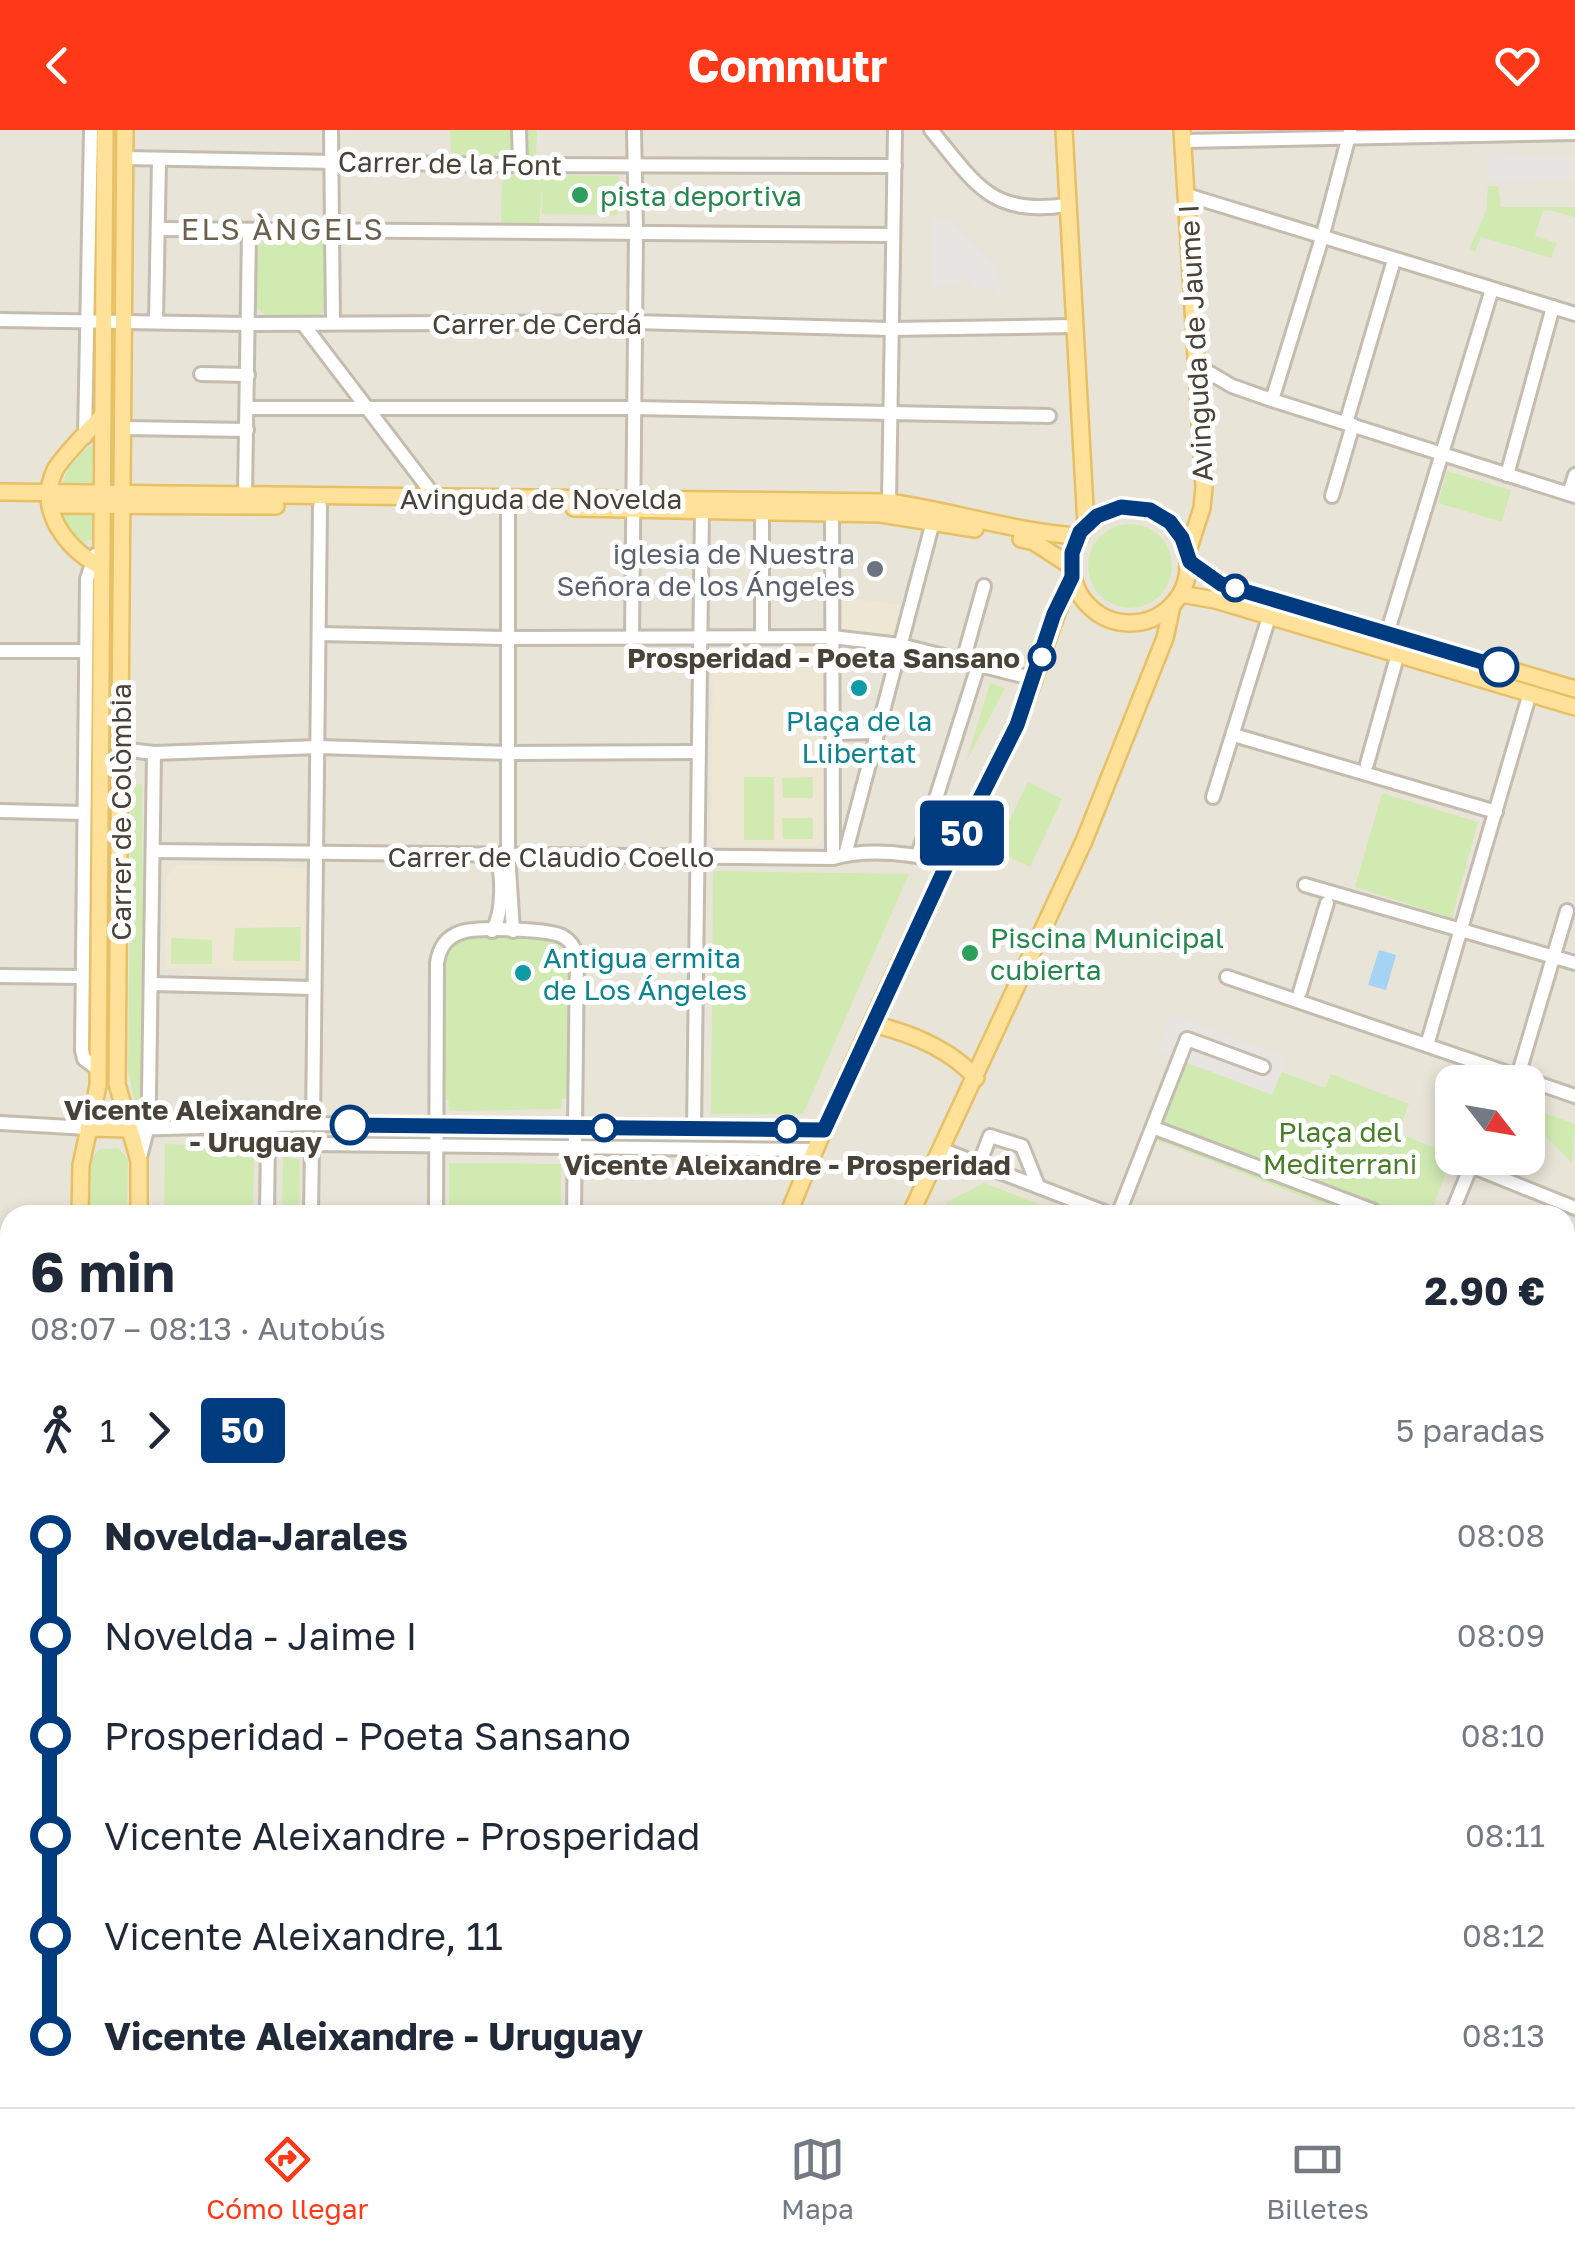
<!DOCTYPE html>
<html lang="es">
<meta charset="utf-8">
<style>
body{margin:0;font-family:"Golos Text",sans-serif;background:#f2f2f3;color:#1f2937;height:100vh;display:flex;flex-direction:column;font-size:38px;white-space:nowrap}
*{box-sizing:border-box;margin:0}
p{font-size:32px;color:#747a83}
.icon{flex:none;width:55px;height:55px;fill:none;stroke:currentColor;stroke-width:2;stroke-linecap:round;stroke-linejoin:round}
.map{position:relative;flex:1;overflow:hidden}
.sheet{position:absolute;left:0px;top:1075px;width:1575px;height:902px;display:flex;flex-direction:column;background:#fff;border-radius:30px 30px 0 0;box-shadow:0 5px 15px #0003}
.sheet>*{flex:none}
.badge{padding:0 20px;border-radius:8px;font-size:35px;line-height:65px}
.needle{width:65px;rotate:121deg}
.controls{position:absolute;left:1435px;top:935px;display:grid;gap:20px}
.controls a{display:grid;place-items:center;width:110px;height:110px;border-radius:20px;background:#fff;box-shadow:0 5px 15px #0003;font-size:50px}
.map>.badge{position:absolute;translate:-50% -50%;box-shadow:0 0 0 5px #fff}
.legs{display:flex;align-items:center;gap:15px;height:110px;padding:0 30px;font-size:32px}
.legs p{margin-inline-start:auto}
.headline{display:flex;align-items:center;justify-content:space-between;height:170px;padding:0 30px}
h1{font-size:55px;font-weight:700;line-height:75px}
ul{padding:0 30px;list-style:none}
li{display:flex;align-items:center;gap:35px;height:100px;font-size:38px}
li i{display:grid;place-items:center;width:15px;height:100%;margin:0 12px;background:currentColor}
li i::after{content:'';width:25px;height:25px;margin:-12px;border:8px solid;border-radius:50%;background:#fff}
li p{margin-inline-start:auto}
li:first-child i{background:linear-gradient(#0000 50%,currentColor 0)}
li:last-child i{background:linear-gradient(currentColor 50%,#0000 0)}
header{display:flex;justify-content:space-between;align-items:center;height:130px;padding:0 30px;background:#ff3917;color:#fff;font-size:45px;font-weight:700}
.tabs{display:flex;justify-content:space-around;align-items:center;height:140px;border-top:2px solid #e0e1e3;background:#fff;font-size:28px;color:#747a83}
.tabs a{display:grid;justify-items:center;gap:5px}
.tabs .active{color:#ff3917}
.map>svg:first-child{display:block}
.residential{fill:#e9e4d8;fill-rule:evenodd}
.education{fill:#eee7d3}
.medical{fill:#f6e0dd}
.green{fill:#d1eab2}
.parking{fill:#e7e4e1}
.water{fill:#a5d3f3}
.lines{fill:none;stroke-linecap:round;stroke-linejoin:round}
.minor-casing{stroke:#c4bcaf;stroke-width:18}
.major-casing{stroke:#e7c066;stroke-width:20}
.minor{stroke:#fff;stroke-width:12}
.major{stroke:#ffe199;stroke-width:15}
.tram{stroke:#989898;stroke-width:2.5}
.line-1-casing{stroke:#fff;stroke-width:22}
.line-1{stroke:#003b80;stroke-width:15}
.leisure-dot{fill:#2e9e5b;stroke:#fff;stroke-width:4}
.worship-dot{fill:#6b7280;stroke:#fff;stroke-width:4}
.stop-1-dot{fill:#fff;stroke:#003b80;stroke-width:5}
.culture-dot{fill:#0f9aa8;stroke:#fff;stroke-width:4}
.labels{text-anchor:middle;dominant-baseline:central;stroke-width:10;stroke-linejoin:round;paint-order:stroke}
.street-label{font-size:28px;fill:#494237;stroke:#fff}
.leisure-label{font-size:28px;fill:#27864d;stroke:#fff;text-anchor:start}
.worship-label{font-size:28px;fill:#5b616d;stroke:#fff;text-anchor:end}
.stop-label{font-size:28px;font-weight:bold;fill:#494237;stroke:#fff;text-anchor:end}
.culture-label{font-size:28px;fill:#0d838f;stroke:#fff}
.park-label{font-size:28px;fill:#497e28;stroke:#fff}
.neighbourhood-label{font-size:30px;letter-spacing:2.5px;fill:#6d604e;stroke:#fff}
</style>
<header><svg class="icon" aria-label="back" viewBox="0 0 24 24"><path d="M15 5l-7 7 7 7"/></svg>Commutr<svg class="icon" aria-label="heart" viewBox="0 0 24 24"><path d="M12 20l-8-8c-3-5 5-10 8-4 3-6 11-1 8 4z"/></svg></header>
<div class="map">
<svg width="1575" height="1977" viewBox="0 0 1575 1977">
<rect width="100%" height="100%" fill="#f5f2ea"/>
<path class="residential" d="M0 0H1575V1977H0ZM1452 952H1528V1028H1452ZM10 1085H1565V1968H10Z"/>
<g class="education">
<polygon points="842,467 900,475 892,506 841,499"/>
<polygon points="817,518 823,524 822,710 816,716 718,716 711,709 713,525 718,519"/>
<polygon points="179,735 306,738 305,839 165,838 166,746"/>
</g>
<polygon class="medical" points="0,1178 10,1179 10,1423 0,1452"/>
<g class="green">
<polygon points="450,0 537,0 536,26 451,26"/>
<polygon points="502,37 542,37 542,45 619,46 618,85 542,84 542,57 539,94 501,94"/>
<polygon points="1488,56 1498,56 1501,77 1575,77 1575,87 1549,80 1543,81 1535,106 1557,113 1551,128 1481,107 1475,122 1469,119 1486,82"/>
<polygon points="319,106 326,113 325,180 316,188 266,186 257,178 257,118 265,107"/>
<polygon points="94,314 92,354 62,356 71,330"/>
<polygon points="1447,341 1511,360 1502,392 1438,373"/>
<polygon points="62,379 94,383 93,409 81,414 67,400 59,383"/>
<circle cx="1130" cy="436" r="42"/>
<polygon points="990,553 1005,558 966,632"/>
<rect x="744" y="647" width="30" height="63"/>
<polygon points="813,647 813,668 783,668 782,648"/>
<polygon points="1028,652 1062,669 1030,737 995,720"/>
<polygon points="142,654 144,979 136,979 128,940 131,655"/>
<polygon points="1382,663 1478,692 1452,788 1355,757"/>
<polygon points="782,688 813,688 813,709 783,709"/>
<polygon points="713,741 909,744 803,984 711,984"/>
<polygon points="301,797 300,831 233,831 235,798"/>
<path d="M472 805 553 806 565 812 571 826 570 968 562 969 561 979 450 981 448 970H442V826C448 812 458 807 472 805Z"/>
<polygon points="171,808 212,810 212,834 171,834"/>
<polygon points="1187,933 1271,964 1282,942 1325,958 1331,944 1409,974 1398,1003 1452,1025 1431,1084 1411,1079 1408,1085 1350,1085 1156,1010"/>
<polygon points="1530,978 1575,994 1572,1033 1537,998 1528,981"/>
<polygon points="165,1014 254,1017 253,1085 164,1085"/>
<polygon points="118,1018 128,1029 127,1085 90,1085 91,1029 100,1019"/>
<polygon points="283,1026 300,1030 299,1085 282,1085"/>
<polygon points="449,1033 561,1034 561,1085 449,1085"/>
<polygon points="984,1053 1068,1085 942,1085 947,1072"/>
<polygon points="10,1501 10,1620 0,1615 0,1531"/>
<polygon points="1565,1917 1575,1923 1575,1977 1559,1977 1547,1968 1565,1968"/>
</g>
<g class="parking">
<polygon points="1486,21 1549,28 1575,26 1575,49 1488,52"/>
<polygon points="932,85 951,91 994,134 1003,164 997,164 995,158 973,159 970,149 952,153 951,157 932,156"/>
<polygon points="1172,883 1287,928 1272,965 1157,921"/>
</g>
<polygon class="water" points="1379,820 1396,825 1386,860 1368,855"/>
<g class="lines">
<defs>
<g id="minor">
<polyline points="331,0 333,193"/>
<polyline points="519,0 520,34"/>
<path d="M931 0C976 54 990 86 1067 75"/>
<polyline points="1183,11 1575,3"/>
<polyline points="125,28 504,35 895,36"/>
<polyline points="1187,65 1575,184"/>
<polyline points="158,99 893,105"/>
<polyline points="0,190 248,194 635,192 890,199 1074,196"/>
<polyline points="156,191 159,30"/>
<polyline points="303,194 435,367"/>
<polyline points="1198,236 1232,256 1272,270 1575,366"/>
<polyline points="201,244 248,245"/>
<polyline points="1272,270 1322,108 1350,2"/>
<polyline points="247,278 635,278 1049,286"/>
<polyline points="1346,293 1394,130"/>
<polyline points="124,298 247,300"/>
<polyline points="85,307 91,0"/>
<polyline points="1507,345 1553,177"/>
<polyline points="1569,364 1575,345"/>
<polyline points="245,365 249,102"/>
<polyline points="1332,366 1353,295"/>
<polyline points="508,368 508,724 513,801"/>
<polyline points="889,372 895,0"/>
<polyline points="832,382 833,728"/>
<polyline points="95,425 87,449 82,920 84,929 98,939"/>
<polyline points="319,504 506,508 832,507 900,515 1035,549"/>
<polyline points="1387,504 1492,159"/>
<polyline points="762,507 762,382"/>
<polyline points="632,508 636,101 634,0"/>
<polyline points="0,521 86,521"/>
<polyline points="963,531 984,456"/>
<polyline points="833,603 877,602"/>
<polyline points="1234,605 1496,682"/>
<polyline points="121,619 154,623 319,617 509,623 698,622"/>
<polyline points="833,627 871,626"/>
<polyline points="1367,634 1395,534"/>
<polyline points="1213,667 1269,487"/>
<polyline points="0,681 84,683"/>
<path d="M154 721 833 728C868 718 913 724 947 732"/>
<polyline points="845,725 935,384"/>
<polyline points="918,725 978,536"/>
<polyline points="1305,755 1575,833"/>
<path d="M492 801C504 783 503 744 496 724"/>
<polyline points="0,846 81,847"/>
<polyline points="1227,847 1575,966"/>
<polyline points="152,854 313,858"/>
<polyline points="1300,862 1327,773"/>
<polyline points="1427,915 1530,563"/>
<polyline points="1518,946 1567,781"/>
<polyline points="0,993 88,998"/>
<polyline points="313,994 320,376"/>
<polyline points="128,999 313,994 824,1000"/>
<polyline points="694,999 702,380"/>
<polyline points="1160,1000 1374,1081 1375,1085"/>
<polyline points="248,1002 312,1014 814,1020"/>
<polyline points="943,1020 1112,1085"/>
<polyline points="139,1031 148,996 149,964 154,623"/>
<polyline points="980,1032 990,1006 1022,1016 1038,1056"/>
<polyline points="267,1085 268,1004"/>
<polyline points="311,1085 312,1014"/>
<path d="M436 1085 437 833C439 820 445 808 459 803 474 796 546 799 562 806 570 810 573 816 577 824L574 1085"/>
<polyline points="1118,1085 1187,909 1263,937"/>
<polyline points="1451,1085 1471,1036 1575,1078"/>
<polyline points="1565,1152 1575,1126"/>
<polyline points="0,1159 10,1160"/>
<polyline points="1565,1260 1575,1264"/>
<polyline points="1565,1373 1575,1353"/>
<polyline points="1565,1391 1575,1395"/>
<polyline points="1565,1492 1575,1497"/>
<polyline points="1565,1836 1575,1820"/>
<polyline points="0,1841 10,1824"/>
<polyline points="1565,1855 1575,1862"/>
<polyline points="0,1947 10,1928"/>
<polyline points="286,1968 316,1977"/>
<polyline points="1084,1968 1108,1977"/>
<polyline points="1192,1968 1215,1977"/>
<polyline points="1367,1968 1390,1977"/>
<polyline points="1511,1968 1535,1977"/>
<polyline points="33,1977 37,1968"/>
<polyline points="168,1977 171,1968"/>
<polyline points="211,1977 214,1968"/>
<polyline points="256,1977 259,1968"/>
<polyline points="687,1977 692,1968"/>
<polyline points="1118,1977 1120,1968"/>
</g>
<g id="major">
<polyline points="125,0 117,954 139,1031 139,1085"/>
<polyline points="1064,0 1086,395"/>
<polyline points="1182,0 1204,357 1202,378 1187,424"/>
<path d="M0 362 889 372C953 381 1014 402 1078 406"/>
<polyline points="50,375 276,376"/>
<circle cx="1130" cy="435" r="58"/>
<polyline points="574,378 881,384 975,399"/>
<polyline points="1021,409 1034,412 1071,436"/>
<polyline points="1189,432 1221,454 1575,559"/>
<path d="M101 437C67 419 36 381 55 340 62 327 91 298 102 286"/>
<polyline points="1181,464 1215,470 1575,577"/>
<path d="M872 894C911 903 949 918 976 948"/>
<polyline points="88,998 128,999"/>
<polyline points="80,1085 81,1035 98,956 105,0"/>
<path d="M788 1085C836 966 892 848 948 732 970 686 995 642 1016 596 1038 547 1049 495 1072 447"/>
<polyline points="910,1085 1084,711 1165,508 1172,476"/>
<polyline points="0,1513 10,1483"/>
<polyline points="0,1675 10,1661"/>
<polyline points="0,1738 10,1740"/>
<polyline points="790,1968 814,1977"/>
<polyline points="400,1977 405,1968"/>
<polyline points="584,1977 589,1968"/>
</g>
</defs>
<use href="#minor" class="minor-casing"/>
<use href="#major" class="major-casing"/>
<use href="#minor" class="minor"/>
<use href="#major" class="major"/>
<g class="tram">
<polyline points="0,1718 10,1723"/>
<polyline points="830,1968 853,1977"/>
</g>
</g>
<g class="lines">
<defs>
<polyline id="line-1" points="350,995 824,1000 948,732 1017,595 1054,484 1072,447 1072,423 1080,402 1097,386 1121,377 1150,380 1170,392 1182,408 1190,432 1221,454 1499,537"/>
</defs>
<use href="#line-1" class="line-1-casing"/>
<use href="#line-1" class="line-1"/>
</g>
<g class="leisure-dot">
<circle cx="580" cy="65" r="10"/>
<circle cx="970" cy="823" r="10"/>
</g>
<circle class="worship-dot" cx="875" cy="439" r="10"/>
<g class="stop-1-dot">
<circle cx="1235" cy="458" r="12"/>
<circle cx="1042" cy="527" r="12"/>
<circle cx="1499" cy="537" r="18"/>
<circle cx="350" cy="995" r="18"/>
<circle cx="604" cy="998" r="12"/>
<circle cx="787" cy="999" r="12"/>
</g>
<g class="culture-dot">
<circle cx="859" cy="558" r="10"/>
<circle cx="523" cy="843" r="10"/>
</g>
<g class="labels">
<g class="street-label">
<text transform="translate(450 33) rotate(1)">Carrer de la Font</text>
<text x="537" y="193">Carrer de Cerdá</text>
<text transform="translate(1195 213) rotate(-93)">Avinguda de Jaume I</text>
<text x="541" y="368">Avinguda de Novelda</text>
<text transform="translate(120 682) rotate(-90)">Carrer de Colòmbia</text>
<text x="551" y="726">Carrer de Claudio Coello</text>
</g>
<g class="leisure-label">
<text x="600" y="65">pista deportiva</text>
<text x="990" y="807">Piscina Municipal<tspan x="990" dy="32">cubierta</tspan></text>
</g>
<g class="worship-label">
<text x="855" y="423">iglesia de Nuestra<tspan x="855" dy="32">Señora de los Ángeles</tspan></text>
</g>
<g class="stop-label">
<text x="1020" y="527">Prosperidad - Poeta Sansano</text>
<text x="322" y="979">Vicente Aleixandre<tspan x="322" dy="32">- Uruguay</tspan></text>
<text x="787" y="1034" text-anchor="middle">Vicente Aleixandre - Prosperidad</text>
</g>
<g class="culture-label">
<text x="859" y="590">Plaça de la<tspan x="859" dy="32">Llibertat</tspan></text>
<text x="543" y="827" text-anchor="start">Antigua ermita<tspan x="543" dy="32">de Los Ángeles</tspan></text>
</g>
<g class="park-label">
<text x="1340" y="1001">Plaça del<tspan x="1340" dy="32">Mediterrani</tspan></text>
</g>
<g class="neighbourhood-label">
<text x="283" y="99">ELS ÀNGELS</text>
</g>
</g>
</svg>
<div class="controls">
<a><svg class="needle" viewBox="-14 -14 28 28"><path d="M0-13l5 13h-10z" fill="#e53935"/><path d="M0 13l5-13h-10z" fill="#747a83"/></svg></a>
</div>
<b class="badge" style="left:962px;top:703px;background:#003b80;color:#fff">50</b>
<section class="sheet">
<div class="headline"><div><h1>6 min</h1><p>08:07 – 08:13 · Autobús</p></div><b>2.90 €</b></div>
<div class="legs"><svg class="icon" aria-label="walk" viewBox="0 0 24 24"><circle cx="13" cy="4" r="2"/><path d="M13 8l-2 6 4 7M11 14l-3 7M7 12l3-4h3l4 4"/></svg>1<svg class="icon" aria-label="forward" viewBox="0 0 24 24"><path d="M9 5l7 7-7 7"/></svg><b class="badge" style="background:#003b80;color:#fff">50</b><p>5 paradas</p></div>
<ul>
<li><i style="color:#003b80"></i><b>Novelda-Jarales</b><p>08:08</p></li>
<li><i style="color:#003b80"></i><span>Novelda - Jaime I</span><p>08:09</p></li>
<li><i style="color:#003b80"></i><span>Prosperidad - Poeta Sansano</span><p>08:10</p></li>
<li><i style="color:#003b80"></i><span>Vicente Aleixandre - Prosperidad</span><p>08:11</p></li>
<li><i style="color:#003b80"></i><span>Vicente Aleixandre, 11</span><p>08:12</p></li>
<li><i style="color:#003b80"></i><b>Vicente Aleixandre - Uruguay</b><p>08:13</p></li>
</ul>
</section>
</div>
<nav class="tabs">
<a class="active"><svg class="icon" aria-label="directions" viewBox="0 0 24 24"><path d="M12 3l9 9-9 9-9-9zM9 14v-3h6M13 9l2 2-2 2"/></svg>Cómo llegar</a>
<a><svg class="icon" aria-label="map" viewBox="0 0 24 24"><path d="M3 6l6-2 6 2 6-2v14l-6 2-6-2-6 2zM9 4v14M15 6v14"/></svg>Mapa</a>
<a><svg class="icon" aria-label="tickets" viewBox="0 0 24 24"><path d="M3 7h18v10H3zM15 7v10"/></svg>Billetes</a>
</nav>
